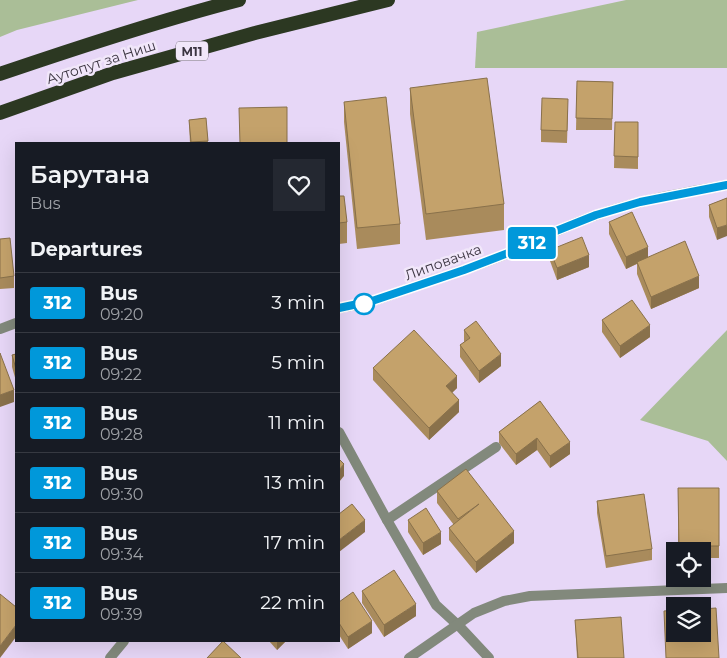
<!DOCTYPE html>
<meta charset="utf-8">
<style>
body{margin:0;font-family:Montserrat,sans-serif;background:#242831;color:#f1f3f6;height:100vh;display:flex;flex-direction:column;font-size:19px;white-space:nowrap}
*{box-sizing:border-box;margin:0}
p{font-size:16px;color:#9ea1a6}
.icon{flex:none;width:28px;height:28px;fill:none;stroke:currentColor;stroke-width:2;stroke-linecap:round;stroke-linejoin:round}
.map{position:relative;flex:1;overflow:hidden}
.sheet{position:absolute;left:15px;top:142px;width:325px;height:500px;display:flex;flex-direction:column;background:#171b24;border-radius:0px;box-shadow:0 5px 20px #0002}
.sheet>*{flex:none}
.badge{padding:0 10px;border-radius:4px;font-size:18px;line-height:32px}
.buttons{position:absolute;left:666px;top:542px;display:grid;gap:10px}
.buttons a{display:grid;place-items:center;width:45px;height:45px;border-radius:0px;background:#171b24;box-shadow:0 5px 20px #0002;font-size:25px}
.map>.badge{position:absolute;translate:-50% -50%;box-shadow:0 0 0 2px #fff}
h2{padding:0 15px;font-size:19px;line-height:45px}
.round{display:grid;place-items:center;flex:none;width:52px;height:52px;border-radius:0px;background:#242831}
.overview{display:flex;align-items:center;justify-content:space-between;height:85px;padding:0 15px}
h1{font-size:24px;font-weight:600;line-height:38px}
ul{padding:0;list-style:none}
li{display:flex;align-items:center;gap:15px;height:60px;padding:0 15px;border-top:1px solid #363941}
li div{flex:1}
li b{display:block;font-size:19px}
li em{font-style:normal}
li .badge{min-width:55px;font-weight:700;text-align:center}
.map>svg:first-child{display:block}
.green{fill:#aabe97}
.lines{fill:none;stroke-linecap:round;stroke-linejoin:round}
.service{stroke:#82897c;stroke-width:10}
.minor{stroke:#82897c;stroke-width:10}
.trunk{stroke:#2c3822;stroke-width:14}
.wall{fill:#a98b5c}
.shaded-wall{fill:#89714b}
.building{fill:#c4a26b;stroke:#89714b}
.line-casing{stroke:#fff;stroke-width:11}
.line{stroke:#0098da;stroke-width:8}
.stop-dot{fill:#fff;stroke:#0098da;stroke-width:2.5}
.labels{text-anchor:middle;dominant-baseline:central;stroke-width:5;stroke-linejoin:round;paint-order:stroke}
.shield{fill:#f1e7fa;stroke:#726a78;stroke-width:1}
.shield-label{font-size:12px;font-weight:bold;fill:#3b3541}
.street-label{font-size:14px;fill:#3b3541;stroke:#f1e7fa}
</style>
<div class="map">
<svg width="727" height="658" viewBox="0 0 727 658">
<rect width="100%" height="100%" fill="#e7d7f7"/>
<g class="green">
<polygon points="0,0 138,0 17,30 0,37"/>
<polygon points="626,0 727,0 727,68 475,68 477,32"/>
<polygon points="727,330 727,461 708,441 640,420"/>
</g>
<g class="lines">
<polyline class="service" points="387,520 496,447"/>
<g class="minor">
<path d="M339 308C366 305 390 295 416 286 449 275 484 264 516 250 543 238 569 224 597 215 639 200 683 193 727 185"/>
<polyline points="0,329 16,323"/>
<polyline points="339,432 387,520 436,605 461,628 489,658"/>
<polyline points="110,658 124,641"/>
<polyline points="409,658 474,613 504,601 530,596 727,588"/>
</g>
<g class="trunk">
<path d="M0 74C79 47 158 21 239 0"/>
<polyline points="0,113 113,73 255,33 388,0"/>
</g>
</g>
<g class="wall">
<polygon points="577,81 613,82 612,130 576,130"/>
<polygon points="410,88 504,204 504,230 426,240 410,114"/>
<polygon points="344,102 400,224 400,244 357,249 344,122"/>
<polygon points="568,110 567,143 541,142 541,130"/>
<polygon points="206,118 208,144 190,144 189,120"/>
<polygon points="615,122 638,122 638,169 614,168"/>
<polygon points="339,196 347,222 347,243 339,244"/>
<polygon points="727,198 717,240 709,217 709,205"/>
<polygon points="609,222 648,258 699,288 651,309 637,274 637,264 626,269 609,234"/>
<polygon points="0,239 14,276 14,288 0,289"/>
<polygon points="550,250 589,267 557,280 550,261"/>
<polygon points="602,320 650,337 620,358 602,332"/>
<polygon points="464,330 501,366 479,383 460,357 460,345 464,342"/>
<polygon points="16,354 16,381 12,367 12,355"/>
<polygon points="373,368 457,388 452,393 459,412 429,440 373,380"/>
<polygon points="540,401 570,454 550,468 537,450 516,465 499,443 499,432"/>
<polygon points="678,488 719,488 719,558 702,558 702,551 678,551"/>
<polygon points="437,491 514,543 476,573 449,540 449,528 454,525 437,503"/>
<polygon points="597,501 652,549 652,560 606,568 597,513"/>
<polygon points="408,520 441,544 423,555 408,532"/>
<polygon points="362,591 416,616 384,637 362,603"/>
<polygon points="339,602 372,633 348,649 339,635"/>
<polygon points="575,620 624,658 577,658"/>
<polygon points="269,641 286,641 277,650"/>
</g>
<g class="shaded-wall">
<polygon points="727,225 727,236 717,240 717,228"/>
<polygon points="648,247 648,258 626,269 626,257"/>
<polygon points="589,255 589,267 557,280 557,268"/>
<polygon points="699,276 699,288 651,309 651,297"/>
<polygon points="650,325 650,337 620,358 620,346"/>
<polygon points="501,354 501,366 479,383 479,371"/>
<polygon points="457,376 457,388 446,398 446,386"/>
<polygon points="14,390 14,402 0,407 0,395"/>
<polygon points="459,400 459,412 429,440 429,428"/>
<polygon points="537,438 537,450 516,465 516,454"/>
<polygon points="570,442 570,454 550,468 550,456"/>
<polygon points="344,464 344,476 339,482 339,470"/>
<polygon points="365,520 365,532 339,552 339,540"/>
<polygon points="514,531 514,543 476,573 476,562"/>
<polygon points="441,532 441,544 423,555 423,543"/>
<polygon points="416,604 416,616 384,637 384,625"/>
<polygon points="372,621 372,633 348,649 348,637"/>
<polygon points="16,625 16,637 0,658 0,646"/>
<polygon points="277,641 286,641 277,650"/>
</g>
<g class="building">
<polygon points="487,78 504,204 426,214 410,88"/>
<polygon points="577,81 613,82 612,119 576,118"/>
<polygon points="386,97 400,224 357,228 344,102"/>
<polygon points="542,98 568,99 567,131 541,130"/>
<polygon points="287,107 287,144 240,144 239,108"/>
<polygon points="206,118 208,141 191,142 189,120"/>
<polygon points="615,122 638,122 638,157 614,156"/>
<polygon points="339,196 344,196 347,222 339,223"/>
<polygon points="727,198 727,225 717,228 709,205"/>
<polygon points="632,212 648,247 626,257 609,222"/>
<polygon points="582,237 589,255 557,268 550,250"/>
<polygon points="10,238 14,276 0,278 0,239"/>
<polygon points="685,241 699,276 651,297 637,262"/>
<polygon points="632,300 650,325 620,346 602,320"/>
<polygon points="476,321 501,354 479,371 460,345 470,338 464,330"/>
<polygon points="414,330 457,376 446,386 459,400 429,428 373,368"/>
<polygon points="0,353 14,390 0,395"/>
<polygon points="16,354 16,369 12,355"/>
<polygon points="540,401 570,442 550,456 537,438 516,454 499,432"/>
<polygon points="339,459 344,464 339,470"/>
<polygon points="466,469 514,531 476,562 449,528 479,504 458,519 437,491"/>
<polygon points="678,488 719,488 719,546 679,546"/>
<polygon points="644,494 652,549 606,556 597,501"/>
<polygon points="352,504 365,520 339,540 339,514"/>
<polygon points="426,508 441,532 423,543 408,520"/>
<polygon points="394,570 416,604 384,625 362,591"/>
<polygon points="353,592 372,621 348,637 339,623 339,602"/>
<polygon points="0,594 16,607 16,625 0,646"/>
<polygon points="716,608 719,658 666,658 664,611 675,610 675,634 702,634 702,609"/>
<polygon points="621,617 624,658 578,658 575,620"/>
<polygon points="223,641 241,658 207,658"/>
</g>
<g class="lines">
<defs>
<polyline id="line" points="339,308 372,301 464,270 516,250 551,233 596,215 640,202 727,185"/>
</defs>
<use href="#line" class="line-casing"/>
<use href="#line" class="line"/>
</g>
<circle class="stop-dot" cx="364" cy="304" r="10"/>
<g class="labels">
<rect class="shield" x="176" y="41.5" width="32" height="19" rx="4"/>
<g class="shield-label">
<text x="192" y="51">M11</text>
</g>
<g class="street-label">
<text transform="translate(101 62) rotate(-18)">Аутопут за Ниш</text>
<text transform="translate(443 262) rotate(-20)">Липовачка</text>
</g>
</g>
</svg>
<div class="buttons">
<a><svg class="icon" aria-label="locate" viewBox="0 0 24 24"><circle cx="12" cy="12" r="6"/><path d="M12 2v4M12 18v4M2 12h4M18 12h4"/></svg></a>
<a><svg class="icon" aria-label="layers" viewBox="0 0 24 24"><path d="M12 4l9 5-9 5-9-5zM3 14l9 5 9-5"/></svg></a>
</div>
<b class="badge" style="left:532px;top:243px;background:#0098da;color:#fff">312</b>
<section class="sheet">
<div class="overview"><div><h1>Барутана</h1><p>Bus</p></div><a class="round"><svg class="icon" aria-label="heart" viewBox="0 0 24 24"><path d="M12 20l-8-8c-3-5 5-10 8-4 3-6 11-1 8 4z"/></svg></a></div>
<h2>Departures</h2>
<ul>
<li><span class="badge" style="background:#0098da;color:#fff">312</span><div><b>Bus</b><p>09:20</p></div><em>3 min</em></li>
<li><span class="badge" style="background:#0098da;color:#fff">312</span><div><b>Bus</b><p>09:22</p></div><em>5 min</em></li>
<li><span class="badge" style="background:#0098da;color:#fff">312</span><div><b>Bus</b><p>09:28</p></div><em>11 min</em></li>
<li><span class="badge" style="background:#0098da;color:#fff">312</span><div><b>Bus</b><p>09:30</p></div><em>13 min</em></li>
<li><span class="badge" style="background:#0098da;color:#fff">312</span><div><b>Bus</b><p>09:34</p></div><em>17 min</em></li>
<li><span class="badge" style="background:#0098da;color:#fff">312</span><div><b>Bus</b><p>09:39</p></div><em>22 min</em></li>
</ul>
</section>
</div>
